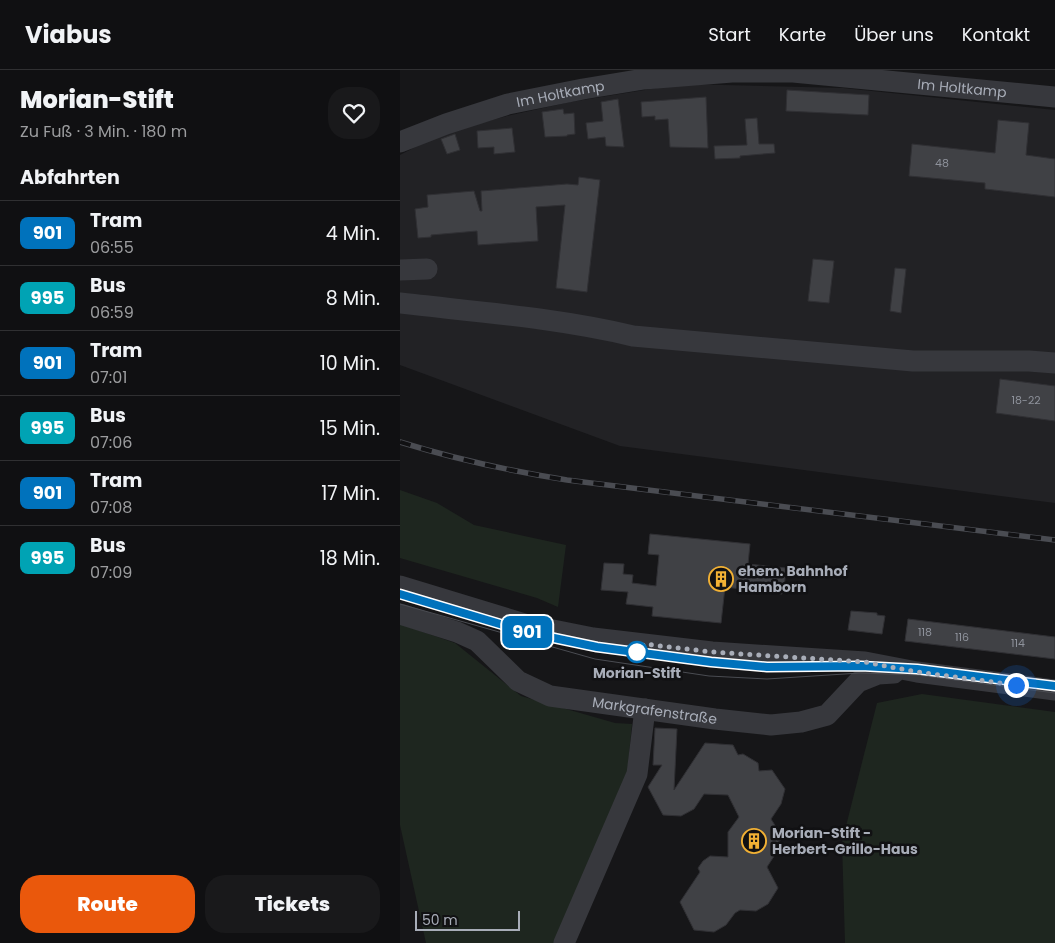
<!DOCTYPE html>
<html lang="de">
<meta charset="utf-8">
<style>
body{margin:0;font-family:Poppins,sans-serif;background:#19191b;color:#f1f3f6;height:100vh;display:flex;flex-direction:column;font-size:19px;white-space:nowrap}
*{box-sizing:border-box;margin:0}
p{font-size:16px;color:#9c9d9f}
.icon{flex:none;width:28px;height:28px;fill:none;stroke:currentColor;stroke-width:2;stroke-linecap:round;stroke-linejoin:round}
.map{position:relative;flex:1;overflow:hidden}
.drawer{display:flex;flex-direction:column;background:#101012;width:400px}
.drawer>*{flex:none}
.badge{padding:0 10px;border-radius:8px;font-size:18px;line-height:32px}
.scale{position:absolute;left:15px;bottom:12px;width:105px;box-sizing:border-box;padding-left:5px;border:2px solid #a8adb8;border-top:0;font-size:14px;line-height:18px;white-space:nowrap;color:#a8adb8;-webkit-text-stroke:4px #111113;paint-order:stroke}
.you{position:absolute;width:25px;height:25px;margin:-12px;border:4px solid #fff;border-radius:50%;background:#1a73e8;box-shadow:0 0 0 8px #1a73e833}
.map>.badge{position:absolute;translate:-50% -50%;box-shadow:0 0 0 2px #fff}
h2{padding:0 20px;font-size:19px;line-height:45px}
.round{display:grid;place-items:center;flex:none;width:52px;height:52px;border-radius:20px;background:#19191b}
.headline{display:flex;align-items:center;justify-content:space-between;height:85px;padding:0 20px}
h1{font-size:24px;font-weight:800;line-height:38px}
.action{display:flex;gap:10px;margin-top:auto;padding:10px 20px}
.action a{flex:1;height:58px;border-radius:20px;background:#ea580c;color:#fff;font-size:20px;font-weight:800;line-height:58px;text-align:center}
.action a+a{background:#19191b;color:#f1f3f6}
ul{padding:0;list-style:none}
li{display:flex;align-items:center;gap:15px;height:65px;padding:0 20px;border-top:1px solid #303032}
li div{flex:1}
li b{display:block;font-size:19px}
li em{font-style:normal}
li .badge{min-width:55px;font-weight:700;text-align:center}
header{display:flex;align-items:center;gap:30px;box-sizing:border-box;height:70px;padding:0 25px;background:#101012;border-bottom:1px solid #303032}
header strong{font-size:24px}
nav{display:flex;gap:28px;margin-inline-start:auto;font-size:18px}
main{display:flex;flex:1;min-height:0}
.map>svg:first-child{display:block}
.built{fill:#222225}
.green{fill:#1e261f}
.building{fill:#404145;stroke:#303034}
.lines{fill:none;stroke-linecap:round;stroke-linejoin:round}
.minor{stroke:#37383d;stroke-width:21}
.tram{stroke:#4a4c52;stroke-width:1}
.rail-casing{stroke:#4a4c52;stroke-width:5.5}
.rail{stroke:#111113;stroke-width:4;stroke-dasharray:11;stroke-linecap:butt}
.line-casing{stroke:#fff;stroke-width:11}
.line{stroke:#0072bc;stroke-width:8}
.walk{stroke:#a8adb8;stroke-width:5;stroke-dasharray:0 9}
.stop-dot{fill:#fff;stroke:#0072bc;stroke-width:2.5}
.labels{text-anchor:middle;dominant-baseline:central;stroke-width:5;stroke-linejoin:round;paint-order:stroke}
.number-label{font-size:11px;fill:#8e929b}
.street-label{font-size:14px;fill:#a8adb8;stroke:#111113}
.poi-label{font-size:14px;font-weight:bold;fill:#a8adb8;stroke:#111113;text-anchor:start}
.stop-label{font-size:14px;font-weight:bold;fill:#a8adb8;stroke:#111113}
</style>
<header>
<strong>Viabus</strong>
<nav><a>Start</a><a>Karte</a><a>Über uns</a><a>Kontakt</a></nav>
</header>
<main>
<section class="drawer">
<div class="headline"><div><h1>Morian-Stift</h1><p>Zu Fuß · 3 Min. · 180 m</p></div><a class="round"><svg class="icon" aria-label="heart" viewBox="0 0 24 24"><path d="M12 20l-8-8c-3-5 5-10 8-4 3-6 11-1 8 4z"/></svg></a></div>
<h2>Abfahrten</h2>
<ul>
<li><span class="badge" style="background:#0072bc;color:#fff">901</span><div><b>Tram</b><p>06:55</p></div><em>4 Min.</em></li>
<li><span class="badge" style="background:#00a3b4;color:#fff">995</span><div><b>Bus</b><p>06:59</p></div><em>8 Min.</em></li>
<li><span class="badge" style="background:#0072bc;color:#fff">901</span><div><b>Tram</b><p>07:01</p></div><em>10 Min.</em></li>
<li><span class="badge" style="background:#00a3b4;color:#fff">995</span><div><b>Bus</b><p>07:06</p></div><em>15 Min.</em></li>
<li><span class="badge" style="background:#0072bc;color:#fff">901</span><div><b>Tram</b><p>07:08</p></div><em>17 Min.</em></li>
<li><span class="badge" style="background:#00a3b4;color:#fff">995</span><div><b>Bus</b><p>07:09</p></div><em>18 Min.</em></li>
</ul>
<div class="action"><a>Route</a><a>Tickets</a></div>
</section>
<div class="map">
<svg width="655" height="873" viewBox="0 0 655 873">
<rect width="100%" height="100%" fill="#161618"/>
<polygon class="built" points="282,14 443,18 655,40 655,433 220,376 0,295 0,85 40,64 107,46 170,32"/>
<g class="green">
<polygon points="0,420 37,433 74,455 166,475 158,537 137,528 0,488"/>
<polygon points="0,554 55,573 121,626 215,653 232,654 227,705 155,873 26,873 0,755"/>
<polygon points="522,624 655,642 655,873 445,873 442,772 477,633"/>
</g>
<g class="building">
<polygon points="387,20 469,25 468,45 386,41"/>
<polygon points="306,27 308,78 270,77 268,49 255,50 255,46 242,47 241,32"/>
<polygon points="218,29 224,77 206,76 205,67 188,69 186,53 203,51 201,32"/>
<polygon points="163,39 164,44 174,43 175,64 167,65 167,66 145,67 142,42"/>
<polygon points="357,48 359,74 374,74 375,83 340,86 340,88 315,89 314,76 347,75 345,49"/>
<polygon points="598,50 629,53 626,85 655,89 655,127 585,119 585,113 509,106 512,74 595,83"/>
<polygon points="112,58 115,82 94,84 94,77 78,78 77,61"/>
<polygon points="55,64 60,80 47,84 41,69"/>
<polygon points="179,107 200,110 187,222 156,218 165,135 136,137 138,171 78,175 77,161 31,165 31,167 18,168 15,139 28,137 27,125 74,121 80,141 82,141 81,121 167,114 178,115"/>
<polygon points="413,189 434,191 429,233 408,231"/>
<polygon points="495,198 506,199 501,243 490,241"/>
<polygon points="600,309 655,316 655,351 596,343"/>
<polygon points="250,464 350,474 348,494 386,498 384,519 382,519 382,524 325,517 321,553 252,546 253,537 226,534 228,522 201,520 204,493 224,494 223,504 233,505 232,513 256,516 259,485 248,484"/>
<polygon points="451,541 477,543 477,545 485,546 482,564 448,560"/>
<polygon points="508,549 655,567 655,589 505,571"/>
<polygon points="255,658 277,659 274,720 305,673 333,675 338,685 343,684 358,693 359,701 372,700 385,719 381,734 371,749 381,765 378,780 367,797 378,818 368,834 356,841 340,840 335,843 326,855 314,862 294,860 280,832 300,802 298,798 303,791 310,786 328,787 328,762 339,747 328,725 304,724 294,739 281,746 263,745 248,717 262,695 253,695"/>
</g>
<g class="lines">
<g class="minor">
<path id="s1" d="M0 72 46 54 108 34 183 19 244 9 332 2H393L655 27"/>
<polyline points="0,200 27,199"/>
<path d="M0 233C78 242 157 248 233 266L513 291H629L655 293"/>
<polyline points="0,516 128,555 193,568 312,582 465,592 517,602 655,620"/>
<path id="s2" d="M0 544 57 562 77 571 118 611 150 626 315 649 371 655 401 652 427 645 458 612 478 604 494 603"/>
<polyline points="164,873 237,704 245,639"/>
</g>
<g class="tram">
<polyline points="0,524 130,563 197,577 311,593 367,597 466,597"/>
<polyline points="0,534 195,589 309,606 367,609 460,603 517,605 655,623"/>
</g>
<defs>
<path id="rail" d="M0 372C55 389 110 401 167 410L655 470"/>
</defs>
<use href="#rail" class="rail-casing"/>
<use href="#rail" class="rail"/>
</g>
<g class="lines">
<defs>
<polyline id="line" points="0,524 130,563 197,577 311,592 367,597 461,596 517,599 655,616"/>
</defs>
<use href="#line" class="line-casing"/>
<use href="#line" class="line"/>
<polyline class="walk" points="237,582 244,574 312,582 465,592 517,602 616,615"/>
</g>
<defs>
<symbol id="building-ring" viewBox="-11 -11 22 22"><circle r="9.5" fill="#111113" stroke="#f2b134" stroke-width="1.5"/><path d="M-4-6H4V6H1V3H-1V6H-4ZM-2.5-4.3h1.7v1.8h-1.7ZM.8-4.3h1.7v1.8H.8ZM-2.5-1h1.7V.8h-1.7ZM.8-1h1.7V.8H.8Z" fill="#f2b134"/></symbol>
</defs>
<g fill-rule="evenodd">
<use href="#building-ring" x="307" y="495" width="28" height="28"/>
<use href="#building-ring" x="340" y="757" width="28" height="28"/>
</g>
<circle class="stop-dot" cx="237" cy="582" r="10"/>
<g class="labels">
<g class="number-label">
<text x="542" y="93">48</text>
<text x="626" y="330">18-22</text>
<text x="525" y="562">118</text>
<text x="562" y="567">116</text>
<text x="618" y="573">114</text>
</g>
<g class="street-label">
<text stroke="none"><textPath href="#s1" startOffset="572">Im Holtkamp</textPath></text>
<text stroke="none"><textPath href="#s1" startOffset="168">Im Holtkamp</textPath></text>
<text stroke="none"><textPath href="#s2" startOffset="280">Markgrafenstraße</textPath></text>
</g>
<g class="poi-label">
<text x="338" y="501">ehem. Bahnhof<tspan x="338" dy="16">Hamborn</tspan></text>
<text x="372" y="763">Morian-Stift -<tspan x="372" dy="16">Herbert-Grillo-Haus</tspan></text>
</g>
<g class="stop-label">
<text x="237" y="603">Morian-Stift</text>
</g>
</g>
</svg>
<div class="scale">50 m</div>
<div class="you" style="left:616px;top:615px"></div>
<b class="badge" style="left:127px;top:562px;background:#0072bc;color:#fff">901</b>
</div>
</main>
